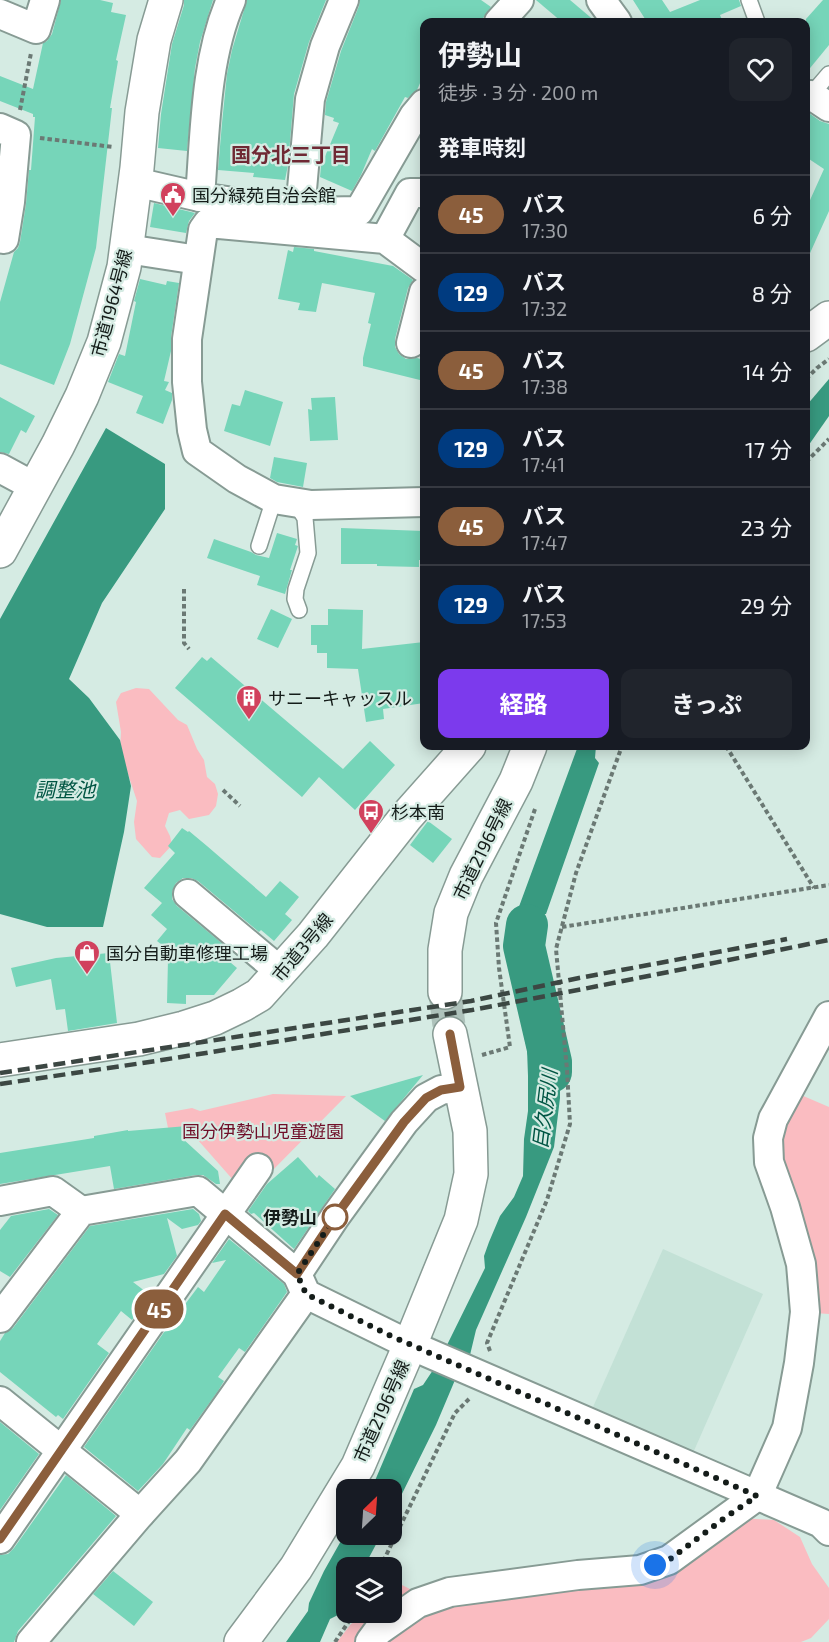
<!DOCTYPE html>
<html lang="ja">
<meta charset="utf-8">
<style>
body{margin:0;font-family:"Exo 2","Noto Sans JP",sans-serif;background:#20242c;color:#f1f3f6;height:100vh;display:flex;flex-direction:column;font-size:22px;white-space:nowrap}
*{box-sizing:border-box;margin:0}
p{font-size:20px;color:#9ea1a6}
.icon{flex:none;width:33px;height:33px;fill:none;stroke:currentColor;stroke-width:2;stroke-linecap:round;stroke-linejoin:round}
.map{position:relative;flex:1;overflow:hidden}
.details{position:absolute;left:420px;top:18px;width:390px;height:732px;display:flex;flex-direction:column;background:#171b24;border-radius:12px;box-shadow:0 3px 15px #0003}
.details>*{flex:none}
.badge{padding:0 12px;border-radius:20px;font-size:21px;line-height:39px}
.needle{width:39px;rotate:25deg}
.tools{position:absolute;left:336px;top:1479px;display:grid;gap:12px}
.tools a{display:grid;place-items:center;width:66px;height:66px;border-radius:12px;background:#171b24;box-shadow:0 3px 15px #0003;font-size:30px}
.you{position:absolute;width:30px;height:30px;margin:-15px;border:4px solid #fff;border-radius:50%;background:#1a73e8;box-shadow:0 0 0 9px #1a73e833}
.map>.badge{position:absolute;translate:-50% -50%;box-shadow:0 0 0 3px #fff}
h2{padding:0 18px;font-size:22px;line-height:54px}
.round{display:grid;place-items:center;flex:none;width:63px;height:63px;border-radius:12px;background:#20242c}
.head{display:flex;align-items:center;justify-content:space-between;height:102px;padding:0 18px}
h1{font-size:28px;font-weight:700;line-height:45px}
.action{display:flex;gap:12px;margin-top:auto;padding:12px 18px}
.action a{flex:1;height:69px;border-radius:12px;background:#7c3aed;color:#fff;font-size:24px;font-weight:700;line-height:69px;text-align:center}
.action a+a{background:#20242c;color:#f1f3f6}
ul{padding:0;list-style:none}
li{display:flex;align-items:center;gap:18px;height:78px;padding:0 18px;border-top:2px solid #363941}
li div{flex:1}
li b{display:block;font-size:22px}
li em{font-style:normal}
li .badge{min-width:66px;font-weight:700;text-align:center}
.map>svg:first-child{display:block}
.built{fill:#c3e1d6}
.green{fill:#fabcc1}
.water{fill:#389a80}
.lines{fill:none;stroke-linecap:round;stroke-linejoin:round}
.river{stroke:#389a80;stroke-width:42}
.building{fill:#76d5b9}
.tertiary-tunnel{stroke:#aec2bb;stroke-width:33;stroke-dasharray:33 16;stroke-linecap:butt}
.service-casing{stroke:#879b94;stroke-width:18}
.minor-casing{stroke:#879b94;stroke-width:32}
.tertiary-casing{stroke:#879b94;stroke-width:36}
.path{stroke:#6b7974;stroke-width:4;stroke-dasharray:4.5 3;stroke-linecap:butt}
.service{stroke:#fff;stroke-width:15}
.minor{stroke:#fff;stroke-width:28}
.tertiary{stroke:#fff;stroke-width:33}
.rail{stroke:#3c4743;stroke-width:4.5;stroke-dasharray:12 6;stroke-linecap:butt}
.line-casing{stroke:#fff;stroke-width:14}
.line{stroke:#8b5e3c;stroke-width:9}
.walk{stroke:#141c19;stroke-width:6;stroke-dasharray:0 10.8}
.stop-dot{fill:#fff;stroke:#8b5e3c;stroke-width:3}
.labels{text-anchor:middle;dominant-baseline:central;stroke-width:4.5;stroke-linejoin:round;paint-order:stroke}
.poi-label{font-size:18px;fill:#141c19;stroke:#d5ebe3;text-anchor:start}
.street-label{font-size:18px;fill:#141c19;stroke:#d5ebe3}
.park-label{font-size:18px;fill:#700e28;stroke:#d5ebe3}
.stop-label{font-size:18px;font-weight:bold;fill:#141c19;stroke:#d5ebe3;text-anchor:end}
.neighbourhood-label{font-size:20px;font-weight:bold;fill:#6f2934;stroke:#d5ebe3}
.water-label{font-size:20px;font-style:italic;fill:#005543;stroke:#d5ebe3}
</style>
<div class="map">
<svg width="829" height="1642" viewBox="0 0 829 1642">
<rect width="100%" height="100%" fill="#d5ebe3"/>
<polygon class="built" points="663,1249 763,1294 693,1453 593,1407"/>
<g class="green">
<polygon points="136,688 149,689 178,720 187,725 197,749 204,760 207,777 215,784 218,794 216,806 209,815 189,819 180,810 169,813 165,826 170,836 172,845 160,858 152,857 136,839 134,822 137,801 120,750 121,732 116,702 121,693"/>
<polygon points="273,1094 346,1096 268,1175 234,1181 197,1139 168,1128 165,1113 192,1108 200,1111"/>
<polygon points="801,1095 829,1107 829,1314 815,1313 778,1141"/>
<polygon points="741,1518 774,1520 800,1537 812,1564 829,1588 829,1619 811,1638 801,1642 381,1642 446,1601 558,1586 645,1583 685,1563"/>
<polygon points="392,1580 414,1591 364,1642 337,1642 351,1624 360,1619 365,1613 392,1612"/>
</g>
<g class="water">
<polygon points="829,379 829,416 806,449 806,406"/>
<polygon points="106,428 165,464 165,509 102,603 69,679 89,698 120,740 131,786 124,832 103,927 47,927 0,914 0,619"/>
<path d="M578 746H596L595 758 599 763 546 914H539C531 926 528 944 536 957 540 965 543 970 545 979L517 985 511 946 513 923Z"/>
<polygon points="554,1013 560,1073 560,1098 554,1147 526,1217 476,1330 470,1355 447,1345 485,1268 484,1256 489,1242 500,1216 514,1197 523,1176 524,1139 528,1111 528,1076 527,1049 521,1022"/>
<polygon points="433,1370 455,1380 436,1425 392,1514 392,1490 371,1490 414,1389 423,1385"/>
<polygon points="346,1532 346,1534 381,1535 364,1567 346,1568 346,1601 338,1615 330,1619 320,1642 286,1642 308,1611 309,1603 324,1571"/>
</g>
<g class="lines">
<polyline class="river" points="527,925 524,946 551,1062 551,1072"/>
</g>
<g class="building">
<polygon points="61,0 100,0 113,3 111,12 126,15 116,60 118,61 110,108 112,108 96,248 70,344 54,385 0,364 0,302 14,252 18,248 20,242 26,204 29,170 31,170 35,117 33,117 33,114 0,101 0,76 33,89 43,43 47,41 52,34"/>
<polygon points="184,0 213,0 200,42 195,68 187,151 158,148 161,114 172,44 184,5"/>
<polygon points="247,0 326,0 309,42 294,94 288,165 285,180 253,177 254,173 218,170 222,123 227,74 232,50"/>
<polygon points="360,0 481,0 491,7 483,18 483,22 424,22 424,74 417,90 408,98 405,97 375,151 372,149 361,175 352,191 320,177 321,166 339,123 333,121 334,118 325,115 326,102 341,51 359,6"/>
<polygon points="536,0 570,0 596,22 562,22"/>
<polygon points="633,0 662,0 670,12 700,0 739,0 741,6 720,15 723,22 647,22"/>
<polygon points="823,0 829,0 829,45 806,73 806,19"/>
<polygon points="806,111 820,121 829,124 829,211 806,262 806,209 824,169 806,157"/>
<polygon points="154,203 195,213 189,221 186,233 150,227"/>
<polygon points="294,247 314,249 314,251 393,266 413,280 408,288 395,339 395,347 399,354 406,359 417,358 424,360 424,381 363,366 363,358 371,324 368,323 375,293 322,283 316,312 298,310 300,303 278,299 288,250 293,252"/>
<polygon points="140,279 166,285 167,281 179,283 171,337 171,351 164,381 169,382 165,390 172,393 172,400 163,424 136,413 143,396 108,382 119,354 125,356 136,302 134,301"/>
<polygon points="245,390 283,402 270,446 224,431 232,404 240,406"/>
<polygon points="0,397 35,416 26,433 21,430 9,454 0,452"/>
<polygon points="335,397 338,440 310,441 308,409 312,410 311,398"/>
<polygon points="274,457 307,463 303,487 277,482 270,478"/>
<polygon points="341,528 424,531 424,560 419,560 419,567 377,566 377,564 341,564"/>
<polygon points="277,533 297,539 295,545 298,546 290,570 292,570 285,594 257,585 260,576 207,558 214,539 251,552 256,555 269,558"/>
<polygon points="271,609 292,619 278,648 257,639"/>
<polygon points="328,609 363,610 362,649 424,642 424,703 383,709 384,719 366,722 358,669 327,668 327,653 317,653 317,645 311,645 311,625 328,625"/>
<polygon points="202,657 207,661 211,657 343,769 370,741 395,765 355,810 319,777 302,797 175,688"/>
<polygon points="428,821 452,839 433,863 410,845"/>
<polygon points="182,828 188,832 189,831 207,846 266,897 280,881 299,897 285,914 292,920 274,941 261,930 259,932 198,881 191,878 183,878 176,883 172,892 172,899 177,906 230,950 224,957 237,968 214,995 186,995 186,1004 167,1003 168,959 157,950 162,945 157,941 167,929 151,915 162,903 144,888 175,853 168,846"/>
<polygon points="109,953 117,1023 68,1031 65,1009 56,1010 51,979 16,987 11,968 56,958"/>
<polygon points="423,1075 385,1121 350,1096"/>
<polygon points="187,1126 182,1138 218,1171 220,1184 216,1184 203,1175 196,1175 114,1189 110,1166 0,1184 0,1153 94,1138 94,1136 128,1130 128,1131"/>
<polygon points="298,1157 317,1178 319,1175 335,1189 294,1249 254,1213 251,1214 248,1211 267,1184"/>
<polygon points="49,1209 58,1215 10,1277 0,1271 0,1230 11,1216"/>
<polygon points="193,1209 199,1214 201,1221 198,1225 182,1229 167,1218 177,1256 164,1274 133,1282 150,1295 132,1320 121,1311 97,1344 109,1353 63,1419 58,1415 56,1417 0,1372 0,1341 5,1333 13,1328 90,1226"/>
<polygon points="229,1239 284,1284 287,1292 245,1352 239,1348 218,1377 224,1381 218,1391 190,1430 187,1428 163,1464 138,1491 84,1447 176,1315 177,1315 198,1287 204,1292 226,1260 212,1263"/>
<polygon points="0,1422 39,1454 0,1510"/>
<polygon points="66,1475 116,1516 18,1631 14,1642 0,1642 0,1555 8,1554 14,1548"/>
<polygon points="113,1571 153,1602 134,1626 93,1594"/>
</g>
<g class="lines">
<polyline class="tertiary-tunnel" points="445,992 450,1034"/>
<defs>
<g id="service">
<polyline points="749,0 757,22"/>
<polyline points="806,92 811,95 829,74"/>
<polyline points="295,502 305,518 308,553 296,589 295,599 299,610"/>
<polyline points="259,546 274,499"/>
</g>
<g id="minor">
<polyline points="601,0 617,22"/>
<polyline points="0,14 36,29 45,0"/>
<polyline points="499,22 519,0"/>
<polyline points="811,95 829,107"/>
<polyline points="0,128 16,135 10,202 4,239 0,237"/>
<polyline points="135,182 200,197 300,212 359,211 414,116 424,104"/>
<path d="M200 197C205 133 205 59 231 0"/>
<polyline points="300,212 310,99 325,46 344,0"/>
<polyline points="385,239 410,193 424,193"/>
<polyline points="127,249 198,260"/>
<polyline points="424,268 385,239 208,223 203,230 187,339 187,382 192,430 197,451 237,479 274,499 311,505 424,502"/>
<polyline points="411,343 424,292"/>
<polyline points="0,468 35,487"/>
<polyline points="188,894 281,972"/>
<polyline points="0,1201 53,1191 81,1211"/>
<polyline points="297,1274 335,1217 404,1122 426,1098 441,1090 460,1087"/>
<polyline points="0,1318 81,1211 198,1191 297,1274 306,1294 410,1345 821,1523 829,1531"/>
<polyline points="0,1401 140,1514"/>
<polyline points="0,1539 258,1168"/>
<polyline points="31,1642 140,1514 188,1461 306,1294"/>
<polyline points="370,1642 378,1631 418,1603 450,1592 578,1575 640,1570 669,1560 757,1496 787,1428 799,1363 805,1312 801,1264 785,1207 769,1162 768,1138 773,1119 829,1016"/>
</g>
<g id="tertiary">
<polyline points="806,335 829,318"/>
<polyline points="0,551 58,445 82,396 104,342 124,267 137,168 142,112 154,40 166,0"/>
<polyline points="445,992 445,950 451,913 466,876 516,781 530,746"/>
<polyline points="0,1060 139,1039 184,1028 215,1018 242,1005 259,995 313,935 406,817 469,746"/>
<polyline points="241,1642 296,1568 358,1466 410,1345 461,1220 471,1174 470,1131 450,1034"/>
</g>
</defs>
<use href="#service" class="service-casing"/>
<use href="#minor" class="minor-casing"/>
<use href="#tertiary" class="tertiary-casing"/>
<g class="path">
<polyline points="20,110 31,53"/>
<polyline points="40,138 113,147"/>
<polyline points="806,379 817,368 829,359"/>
<polyline points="806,462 829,439"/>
<polyline points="184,589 184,643 189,649"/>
<polyline points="726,746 814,888"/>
<polyline points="223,790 240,806"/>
<polyline points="562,927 829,885"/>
<polyline points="482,1055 510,1047 499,968 496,923 535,809"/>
<polyline points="490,1351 487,1343 547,1200 570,1124 567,1070 556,949 576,873 622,746"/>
<polyline points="380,1568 455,1413 469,1399"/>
<polyline points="335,1642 355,1612"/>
</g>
<use href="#service" class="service"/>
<use href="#minor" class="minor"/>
<use href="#tertiary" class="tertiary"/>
<g class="rail">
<polyline points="0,1073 471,1001 579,978 787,939"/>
<polyline points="0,1084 156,1061 472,1010 583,989 829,940"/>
</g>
</g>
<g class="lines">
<defs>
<polyline id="line" points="0,1539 225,1214 297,1274 335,1217 404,1122 426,1098 441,1090 460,1087 450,1034"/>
</defs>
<use href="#line" class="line-casing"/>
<use href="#line" class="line"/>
<polyline class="walk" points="335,1217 297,1274 306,1294 391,1336 757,1496 726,1517 669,1560 655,1565"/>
</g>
<defs>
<symbol id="civic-pin" viewBox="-11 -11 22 30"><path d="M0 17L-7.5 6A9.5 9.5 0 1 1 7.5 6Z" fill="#d1415d" stroke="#d5ebe3"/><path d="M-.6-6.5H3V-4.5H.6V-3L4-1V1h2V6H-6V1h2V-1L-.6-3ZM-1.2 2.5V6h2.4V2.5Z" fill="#fff"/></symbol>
<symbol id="building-pin" viewBox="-11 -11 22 30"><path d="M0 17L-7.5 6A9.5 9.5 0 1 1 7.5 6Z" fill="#d1415d" stroke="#d5ebe3"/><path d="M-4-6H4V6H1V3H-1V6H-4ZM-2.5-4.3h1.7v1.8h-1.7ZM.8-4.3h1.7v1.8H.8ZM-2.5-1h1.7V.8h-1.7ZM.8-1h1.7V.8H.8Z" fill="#fff"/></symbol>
<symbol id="bus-pin" viewBox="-11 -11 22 30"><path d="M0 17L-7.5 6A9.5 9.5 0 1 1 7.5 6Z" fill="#d1415d" stroke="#d5ebe3"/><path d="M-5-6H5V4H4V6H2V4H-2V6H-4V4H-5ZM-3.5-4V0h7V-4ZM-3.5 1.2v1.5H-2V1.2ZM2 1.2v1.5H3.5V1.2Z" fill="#fff"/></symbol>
<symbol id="shop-pin" viewBox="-11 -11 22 30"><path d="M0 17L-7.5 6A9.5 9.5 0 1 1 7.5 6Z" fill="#d1415d" stroke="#d5ebe3"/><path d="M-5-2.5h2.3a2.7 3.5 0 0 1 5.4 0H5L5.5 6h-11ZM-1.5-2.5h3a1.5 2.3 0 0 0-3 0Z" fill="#fff"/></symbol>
</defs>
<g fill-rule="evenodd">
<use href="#civic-pin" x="158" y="180" width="30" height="40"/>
<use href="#building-pin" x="234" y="683" width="30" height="40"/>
<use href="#bus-pin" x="356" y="797" width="30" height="40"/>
<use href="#shop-pin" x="72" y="938" width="30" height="40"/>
</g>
<circle class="stop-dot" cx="335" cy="1217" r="12"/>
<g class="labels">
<g class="poi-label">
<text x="192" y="195">国分緑苑自治会館</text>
<text x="268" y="698">サニーキャッスル</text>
<text x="391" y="812">杉本南</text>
<text x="106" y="953">国分自動車修理工場</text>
</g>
<g class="street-label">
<text transform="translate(111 303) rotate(-75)">市道1964号線</text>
<text transform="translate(482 849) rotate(-64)">市道2196号線</text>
<text transform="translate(302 947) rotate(-50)">市道3号線</text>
<text transform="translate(381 1411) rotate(-66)">市道2196号線</text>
</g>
<g class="park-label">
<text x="263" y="1131">国分伊勢山児童遊園</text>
</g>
<g class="stop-label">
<text x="317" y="1217">伊勢山</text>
</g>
<g class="neighbourhood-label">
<text x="291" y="154">国分北三丁目</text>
</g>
<g class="water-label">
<text x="65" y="789">調整池</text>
<text transform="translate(544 1109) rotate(-83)">目久尻川</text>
</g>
</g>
</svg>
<div class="tools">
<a><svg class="needle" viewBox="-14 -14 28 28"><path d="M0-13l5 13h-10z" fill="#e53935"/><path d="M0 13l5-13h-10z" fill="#9ea1a6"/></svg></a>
<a><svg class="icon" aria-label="layers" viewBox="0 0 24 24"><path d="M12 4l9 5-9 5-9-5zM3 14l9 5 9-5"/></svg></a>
</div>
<div class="you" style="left:655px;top:1565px"></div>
<b class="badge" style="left:159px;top:1309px;background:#8b5e3c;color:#fff">45</b>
<section class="details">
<div class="head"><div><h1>伊勢山</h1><p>徒歩 · 3 分 · 200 m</p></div><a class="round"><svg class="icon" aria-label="heart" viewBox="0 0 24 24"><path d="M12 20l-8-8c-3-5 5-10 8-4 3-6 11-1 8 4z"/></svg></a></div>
<h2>発車時刻</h2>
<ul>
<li><span class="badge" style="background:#8b5e3c;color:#fff">45</span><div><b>バス</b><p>17:30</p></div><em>6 分</em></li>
<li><span class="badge" style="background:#003b80;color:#fff">129</span><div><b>バス</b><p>17:32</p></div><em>8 分</em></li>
<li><span class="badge" style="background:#8b5e3c;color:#fff">45</span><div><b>バス</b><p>17:38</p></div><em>14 分</em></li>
<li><span class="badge" style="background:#003b80;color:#fff">129</span><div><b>バス</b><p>17:41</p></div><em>17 分</em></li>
<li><span class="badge" style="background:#8b5e3c;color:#fff">45</span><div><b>バス</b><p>17:47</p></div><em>23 分</em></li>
<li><span class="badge" style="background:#003b80;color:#fff">129</span><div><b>バス</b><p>17:53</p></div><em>29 分</em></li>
</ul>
<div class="action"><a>経路</a><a>きっぷ</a></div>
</section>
</div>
